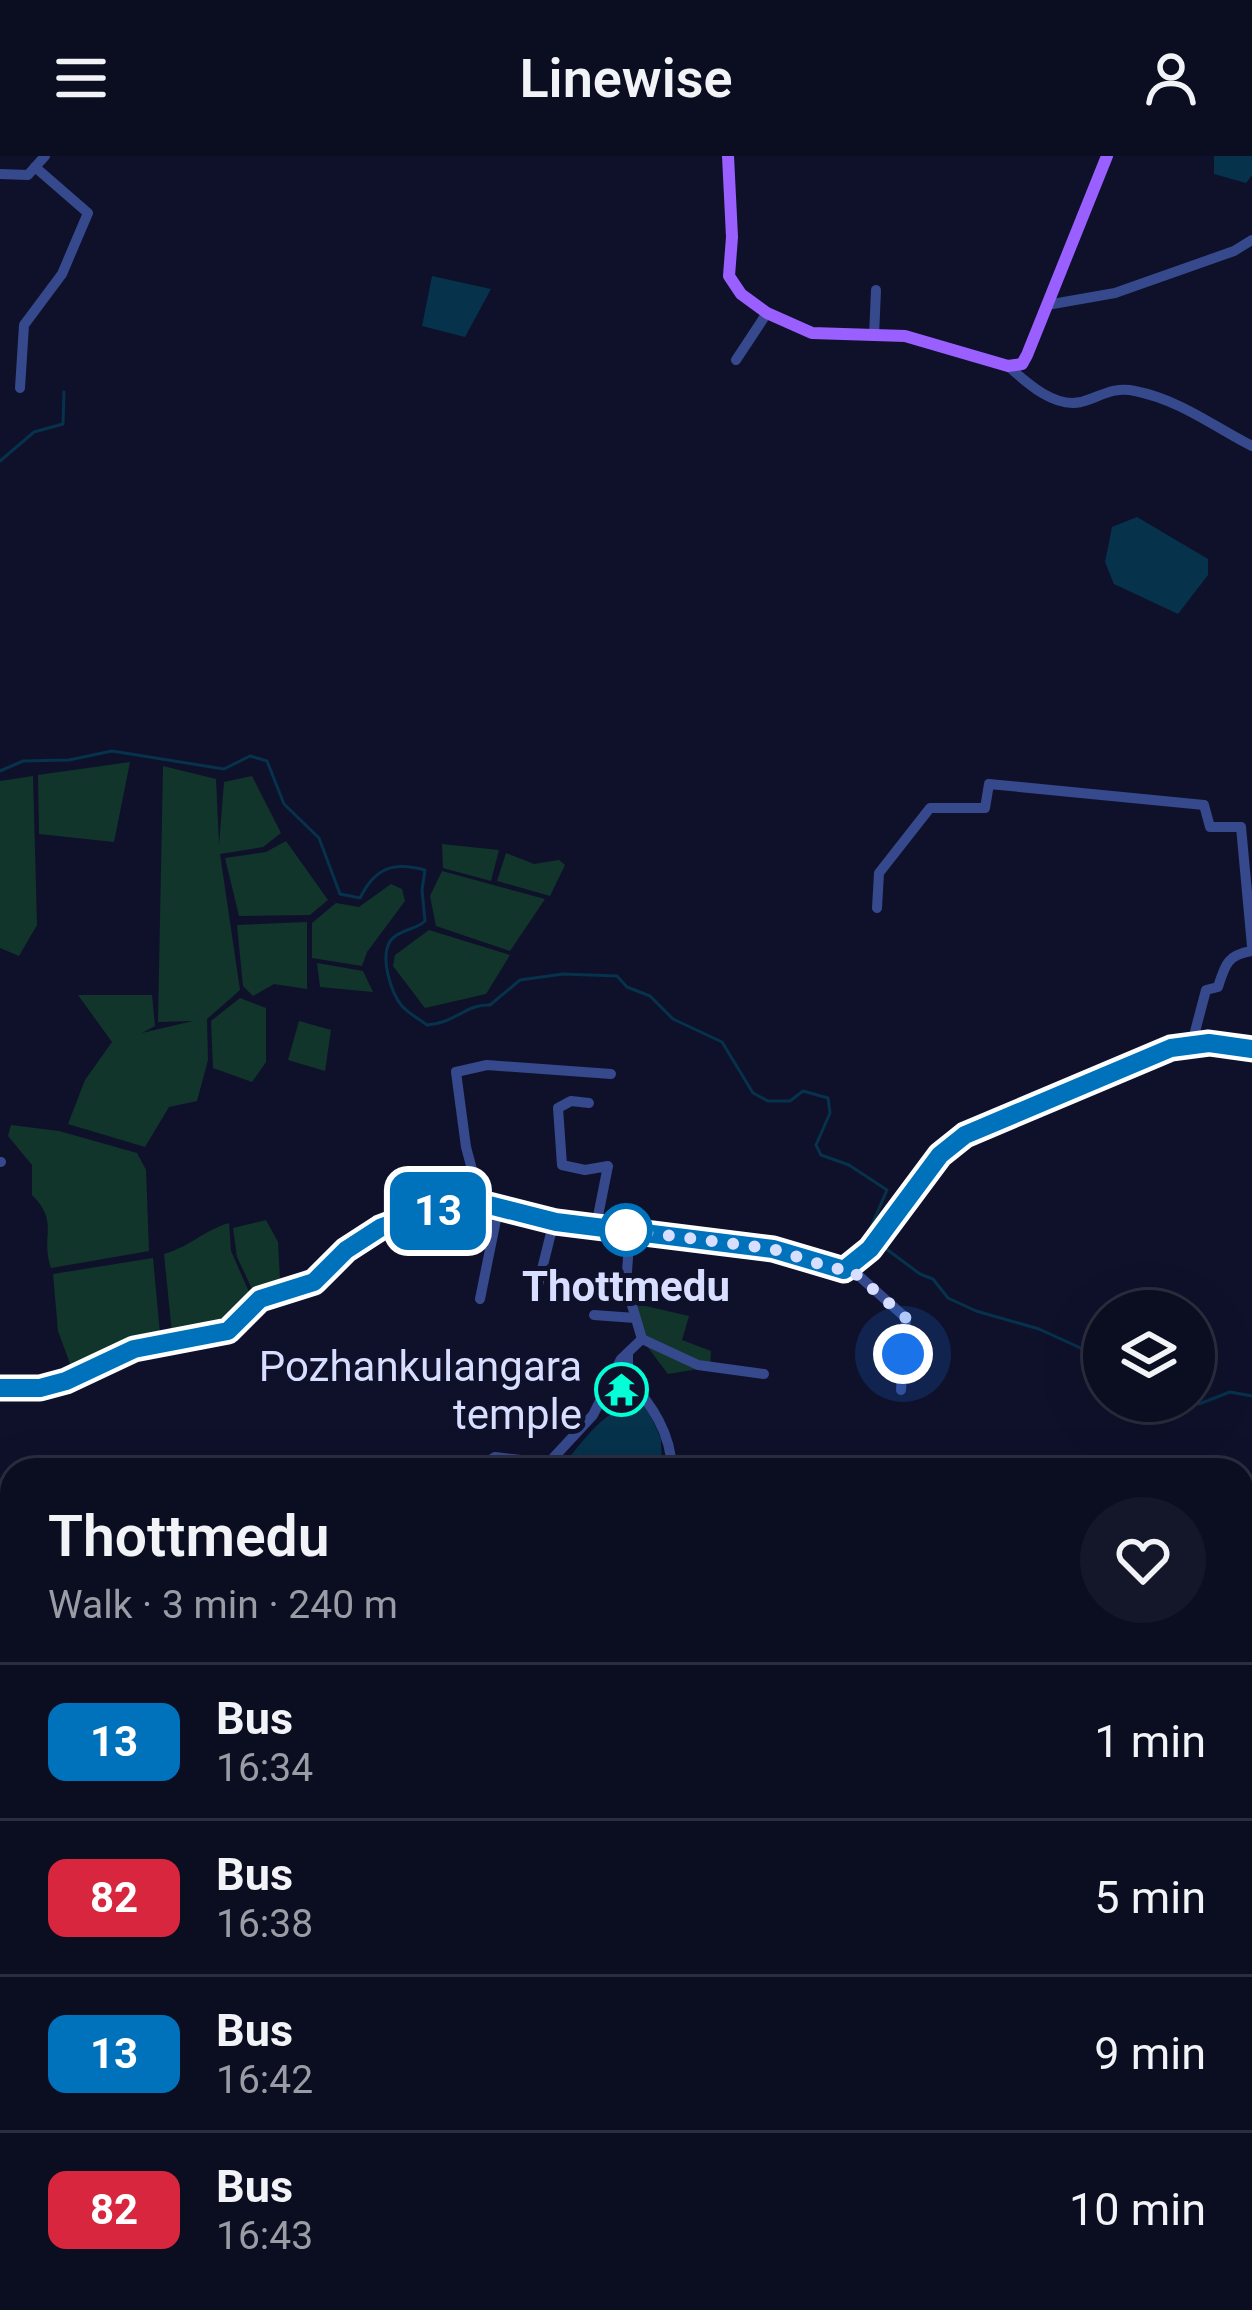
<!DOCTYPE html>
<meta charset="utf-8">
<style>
body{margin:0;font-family:Roboto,sans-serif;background:#141629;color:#f1f3f6;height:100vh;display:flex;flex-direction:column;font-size:45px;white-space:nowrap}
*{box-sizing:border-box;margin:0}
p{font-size:39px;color:#9a9ca5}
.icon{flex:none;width:66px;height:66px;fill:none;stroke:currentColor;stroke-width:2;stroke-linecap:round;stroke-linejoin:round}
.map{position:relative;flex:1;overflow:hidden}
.drawer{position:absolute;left:0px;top:1302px;width:1254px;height:852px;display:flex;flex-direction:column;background:#0b0d20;border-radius:36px 36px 0 0;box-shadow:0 12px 48px #0002,0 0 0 3px #2b2d3e}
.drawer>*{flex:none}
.badge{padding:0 24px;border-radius:18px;font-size:42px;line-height:78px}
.fabs{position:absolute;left:1083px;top:1134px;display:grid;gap:24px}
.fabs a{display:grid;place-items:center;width:132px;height:132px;border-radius:50%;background:#0b0d20;box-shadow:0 12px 48px #0002,0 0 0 3px #2b2d3e;font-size:60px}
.you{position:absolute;width:60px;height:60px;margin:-30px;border:9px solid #fff;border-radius:50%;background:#1a73e8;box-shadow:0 0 0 18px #1a73e833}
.map>.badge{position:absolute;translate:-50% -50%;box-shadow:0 0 0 6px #fff}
.round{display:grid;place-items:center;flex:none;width:126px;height:126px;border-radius:63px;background:#141629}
.summary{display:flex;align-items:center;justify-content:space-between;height:204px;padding:0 48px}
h1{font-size:57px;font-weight:600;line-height:90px}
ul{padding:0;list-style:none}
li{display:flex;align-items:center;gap:36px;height:156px;padding:0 48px;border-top:3px solid #2b2d3e}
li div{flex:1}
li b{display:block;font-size:45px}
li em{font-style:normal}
li .badge{min-width:132px;font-weight:700;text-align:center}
header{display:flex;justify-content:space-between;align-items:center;height:156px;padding:0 48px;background:#0b0d20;font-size:54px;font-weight:600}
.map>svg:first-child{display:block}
.green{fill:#11352b}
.water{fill:#06324c}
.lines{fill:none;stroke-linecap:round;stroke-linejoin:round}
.stream{stroke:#06324c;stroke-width:3}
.canal{stroke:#06324c;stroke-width:10}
.minor{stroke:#36498d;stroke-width:10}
.major{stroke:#9a5fff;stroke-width:12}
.line-casing{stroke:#fff;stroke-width:27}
.line{stroke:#0072bc;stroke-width:18}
.walk{stroke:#d8deff;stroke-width:12;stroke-dasharray:0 21.6}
.stop-dot{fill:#fff;stroke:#0072bc;stroke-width:6}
.labels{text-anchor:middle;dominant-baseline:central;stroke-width:10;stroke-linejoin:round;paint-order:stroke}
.stop-label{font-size:42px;font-weight:bold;fill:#d8deff;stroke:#0f112b}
.poi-label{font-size:42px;fill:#d8deff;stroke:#0f112b;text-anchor:end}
</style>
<header><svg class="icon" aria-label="menu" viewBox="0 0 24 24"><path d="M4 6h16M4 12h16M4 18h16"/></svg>Linewise<svg class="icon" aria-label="person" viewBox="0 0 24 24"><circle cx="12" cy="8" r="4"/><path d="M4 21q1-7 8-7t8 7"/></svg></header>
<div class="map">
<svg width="1252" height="2154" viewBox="0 0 1252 2154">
<rect width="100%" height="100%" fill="#0f112b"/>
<g class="green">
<polygon points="130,606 114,686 39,678 38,619"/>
<polygon points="163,610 216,623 219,689 224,626 252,620 281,677 263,691 220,698 240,834 207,863 208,904 197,945 169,951 145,991 68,968 85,924 112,886 78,839 152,839 155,870 142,877 193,865 158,866"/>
<polygon points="33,620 37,769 19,800 0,792 0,625"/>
<polygon points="286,685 328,744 310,759 239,760 225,702 266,696"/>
<polygon points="442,688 499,694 491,725 443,712"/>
<polygon points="506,697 534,708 559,704 565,709 550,740 497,725"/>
<polygon points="442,715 545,743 510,795 436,770 430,740"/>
<polygon points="391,728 402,733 405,745 367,796 362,810 312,802 312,767 336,747 359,751"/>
<polygon points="307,766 307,833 274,828 253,840 243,830 237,769"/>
<polygon points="429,774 510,799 486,838 425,852 393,810 395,799"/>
<polygon points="317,807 363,815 373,836 320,831"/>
<polygon points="240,842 266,852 266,906 252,926 213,912 211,865"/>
<polygon points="299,865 331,874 325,915 288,904"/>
<path d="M11 969 59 975 137 997 146 1014 149 1095 51 1112C40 1079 60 1067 32 1039V1009L8 980Z"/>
<polygon points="266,1064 278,1086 280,1124 252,1133 237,1101 233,1072"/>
<path d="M229 1067 231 1095 249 1136 220 1171 172 1177 164 1098C191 1090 203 1075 229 1067Z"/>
<polygon points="153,1102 160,1178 97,1200 72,1213 58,1175 53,1118"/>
<polygon points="637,1148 689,1160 682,1184 711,1195 710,1211 668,1218 646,1189"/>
</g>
<g class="water">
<polygon points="1214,0 1252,0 1252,19 1246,27 1214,18"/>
<polygon points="432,120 491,133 465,181 422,170"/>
<polygon points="1137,361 1208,403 1208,419 1178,458 1114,428 1105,406 1112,371"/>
<path d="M644 1245 661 1283 662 1314H559C584 1285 604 1250 644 1245Z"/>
</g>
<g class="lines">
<g class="stream">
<polyline points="0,305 34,276 63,268 64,236"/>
<path d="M0 615 23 605 69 604 112 595 224 613 250 600 267 605 284 648 319 682 340 738 360 742C375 712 393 705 425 714L422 734 425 765C416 774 400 773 391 784 379 800 391 837 402 850 408 857 419 863 427 869 456 867 465 848 490 849L520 824 563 818 617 820 627 831 650 840 673 863 722 886 753 937 768 945H790L803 935 828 942 830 957 816 989 821 999 849 1009 887 1034 867 1080 873 1084"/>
<polyline points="881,1089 920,1118 933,1123 948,1142 976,1155 1039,1173 1085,1194 1104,1214"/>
<polyline points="1194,1242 1199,1248 1230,1236 1252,1240"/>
</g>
<g class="canal">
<polyline points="0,1674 12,1677"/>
<polyline points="1242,1717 1252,1712"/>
</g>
<g class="minor">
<polyline points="0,18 28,19 45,0"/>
<polyline points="1047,149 1115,137 1234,95 1252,84"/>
<polyline points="874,180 876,134"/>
<polyline points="736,204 767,157"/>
<path d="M1008 210C1027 227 1054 252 1081 246 1100 241 1113 230 1135 235 1180 244 1213 270 1252 290"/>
<polyline points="20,232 24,169 62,118 88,57 35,11"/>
<polyline points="877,752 879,717 930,652 985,652 989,628 1204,649 1210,671 1241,671 1252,790"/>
<path d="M1192 887 1206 834 1218 831C1225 809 1227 799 1252 795"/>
<polyline points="589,947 571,945 558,952 562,1009 585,1014 608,1010 596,1070"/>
<polyline points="0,1006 1,1006"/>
<polyline points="481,1047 466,991 456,916 487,909 611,918"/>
<polyline points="849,1111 906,1162 901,1234"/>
<polyline points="537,1133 554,1065"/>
<polyline points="480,1143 499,1049"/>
<polyline points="594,1159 635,1162"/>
<polyline points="642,1183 698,1209 764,1218"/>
<path d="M628 1199V1222C652 1249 671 1277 672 1314"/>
<polyline points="0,1232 40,1232 66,1225 134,1193 228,1175 260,1143 314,1126 346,1094 379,1072 417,1059 481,1047 556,1066 773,1093 844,1114 870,1093 940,999 965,979 1171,892 1209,887 1252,893"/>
<polyline points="476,1314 495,1301 530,1305 543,1313 593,1259 621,1203 642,1183 626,1129 630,1074"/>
<polyline points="0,1641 12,1644"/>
<polyline points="1242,1688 1252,1684"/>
<polyline points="0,1698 12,1702"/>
<polyline points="806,2142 828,2154"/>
<polyline points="527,2151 610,2152 612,2142"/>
<polyline points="184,2154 185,2142"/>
<polyline points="400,2154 402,2142"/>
<polyline points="702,2154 707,2142"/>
<polyline points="988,2154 992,2142"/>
</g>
<polyline class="major" points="728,0 732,81 729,120 741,138 767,157 812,177 905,180 1008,210 1022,208 1027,199 1107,0"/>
</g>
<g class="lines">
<defs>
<polyline id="line" points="0,1232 40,1232 66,1225 134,1193 228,1175 260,1143 314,1126 346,1094 380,1072 417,1058 481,1047 556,1066 773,1093 844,1114 870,1093 940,999 965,979 1171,892 1209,887 1252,893"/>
</defs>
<use href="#line" class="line-casing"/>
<use href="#line" class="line"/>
<polyline class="walk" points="626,1074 773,1093 835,1113 849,1112 906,1162 903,1198"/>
</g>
<defs>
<symbol id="temple-ring" viewBox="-11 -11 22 22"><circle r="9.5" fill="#0f112b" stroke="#04ffd7" stroke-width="1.5"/><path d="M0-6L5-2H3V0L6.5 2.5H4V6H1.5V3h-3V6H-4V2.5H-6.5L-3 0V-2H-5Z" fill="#04ffd7"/></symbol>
</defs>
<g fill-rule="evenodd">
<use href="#temple-ring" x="592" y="1204" width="59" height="59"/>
</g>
<circle class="stop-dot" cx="626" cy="1074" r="24"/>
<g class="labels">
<g class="stop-label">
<text x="626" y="1130">Thottmedu</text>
</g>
<g class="poi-label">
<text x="582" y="1210">Pozhankulangara<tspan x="582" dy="48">temple</tspan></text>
</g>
</g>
</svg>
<div class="fabs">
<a><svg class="icon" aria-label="layers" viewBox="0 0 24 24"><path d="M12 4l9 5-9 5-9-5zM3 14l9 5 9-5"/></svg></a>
</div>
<div class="you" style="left:903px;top:1198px"></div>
<b class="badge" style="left:438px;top:1055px;background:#0072bc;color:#fff">13</b>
<section class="drawer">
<div class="summary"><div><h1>Thottmedu</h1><p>Walk · 3 min · 240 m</p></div><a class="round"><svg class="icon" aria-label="heart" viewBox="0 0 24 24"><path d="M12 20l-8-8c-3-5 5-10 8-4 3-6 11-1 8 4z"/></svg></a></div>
<ul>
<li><span class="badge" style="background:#0072bc;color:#fff">13</span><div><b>Bus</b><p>16:34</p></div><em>1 min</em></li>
<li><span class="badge" style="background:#d7263d;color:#fff">82</span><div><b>Bus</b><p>16:38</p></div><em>5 min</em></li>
<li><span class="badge" style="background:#0072bc;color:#fff">13</span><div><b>Bus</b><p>16:42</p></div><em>9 min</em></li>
<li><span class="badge" style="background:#d7263d;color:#fff">82</span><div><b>Bus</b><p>16:43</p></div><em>10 min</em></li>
</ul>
</section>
</div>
